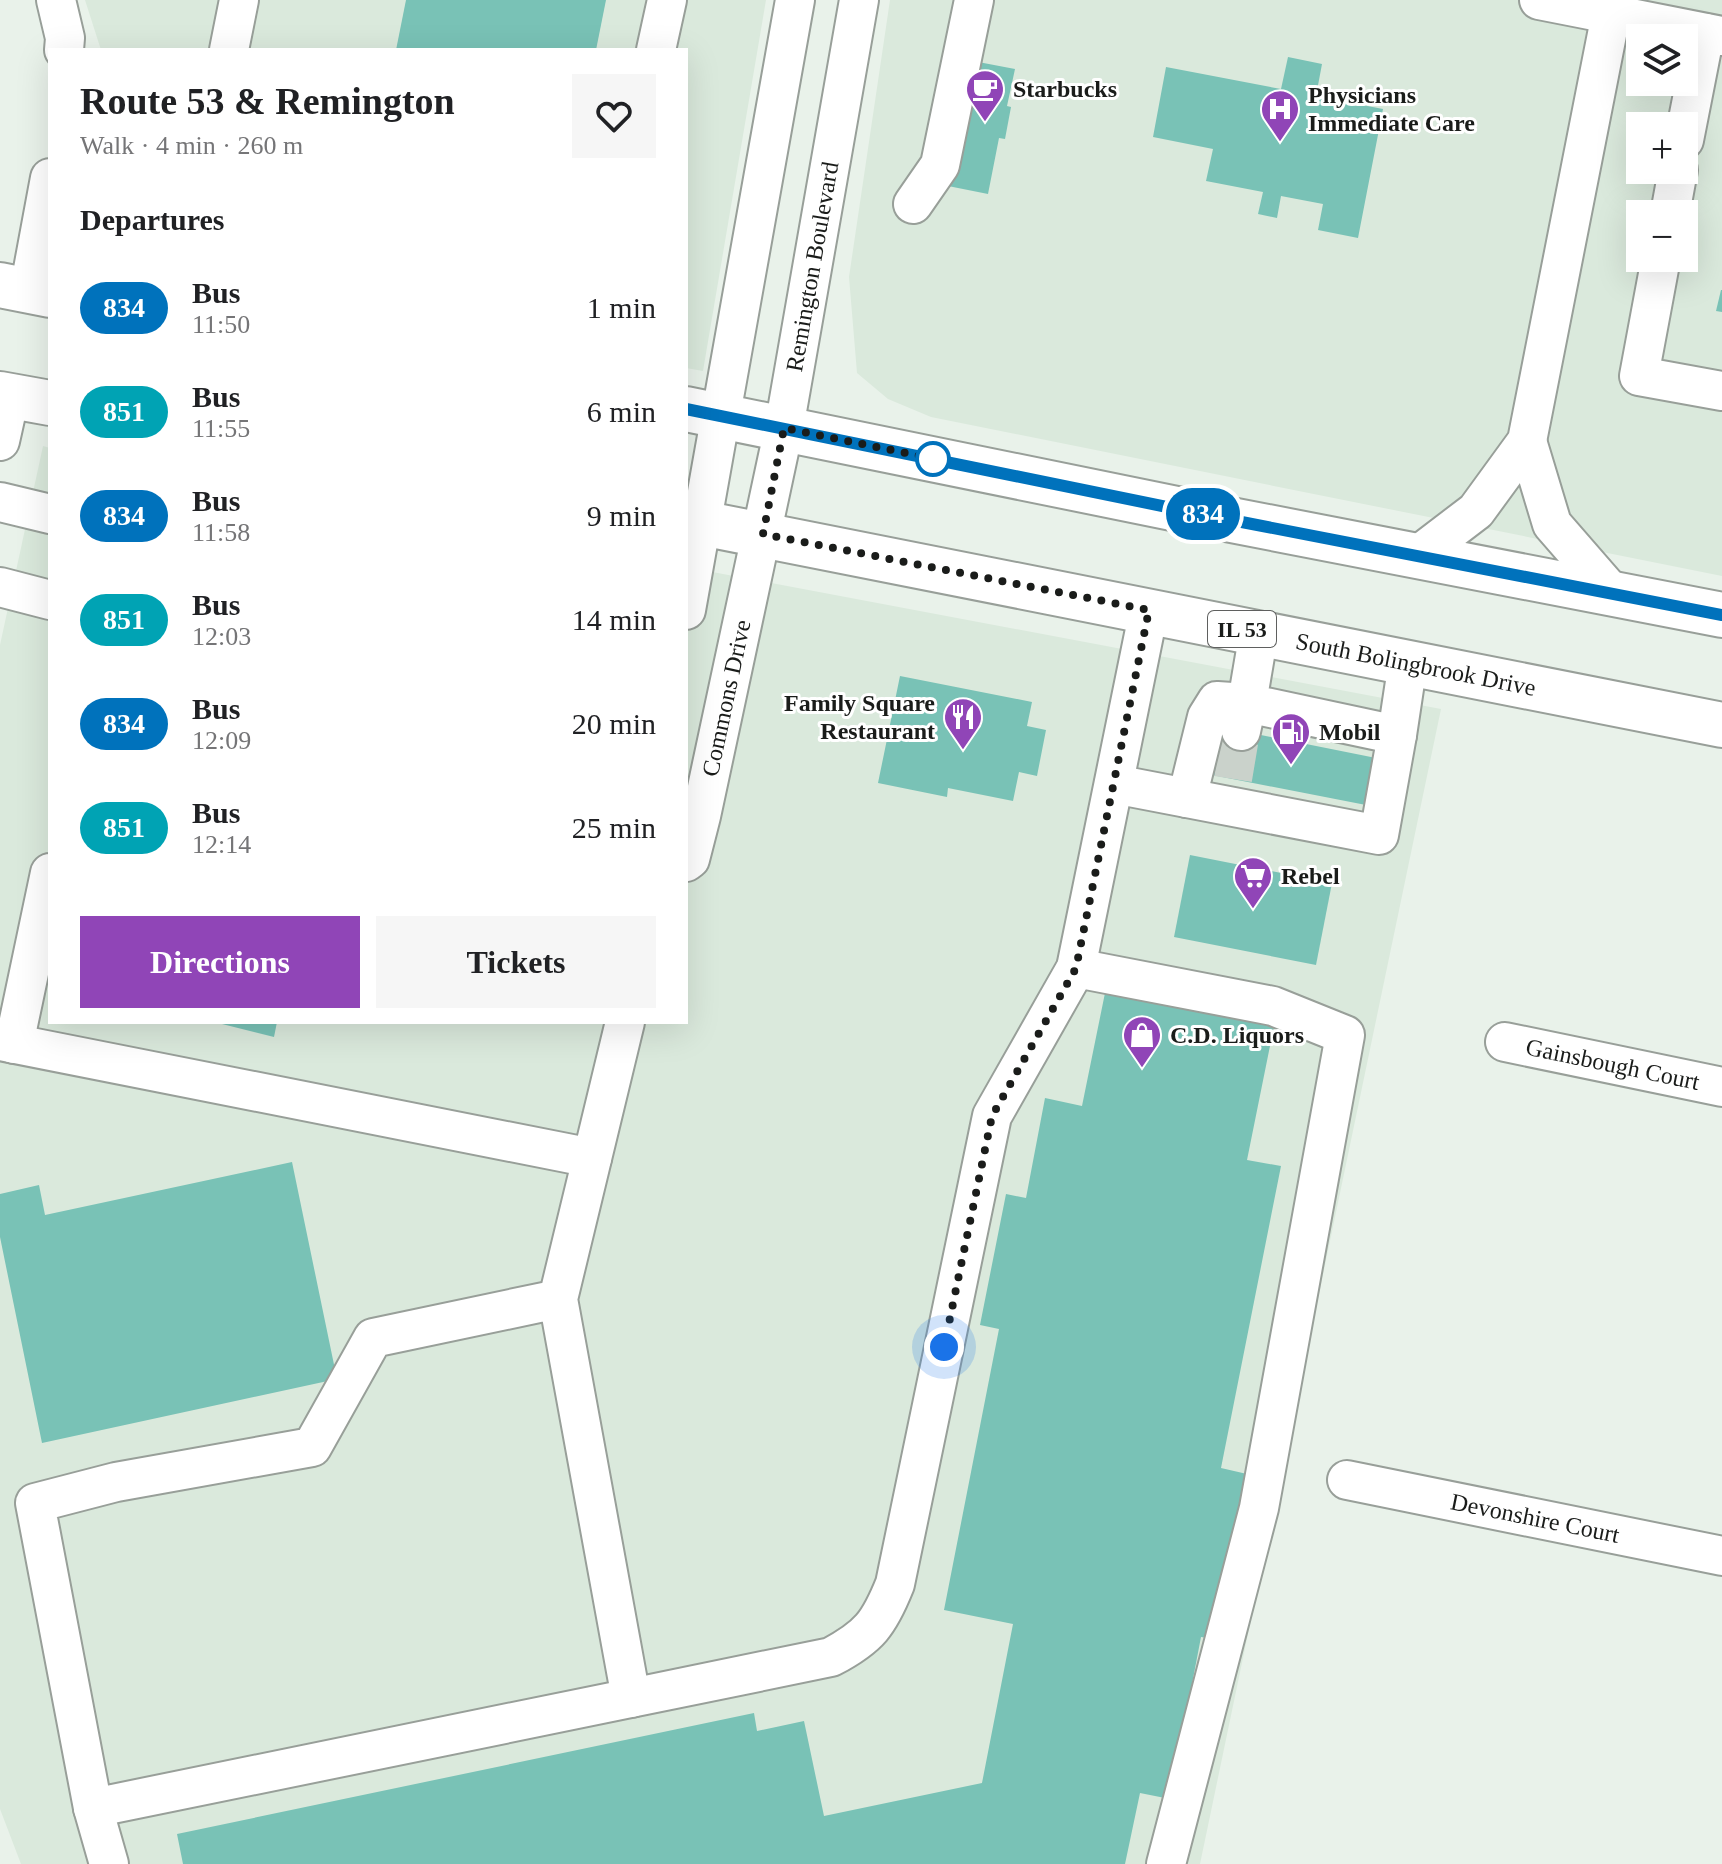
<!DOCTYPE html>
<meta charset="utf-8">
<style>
body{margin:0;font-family:"Times New Roman",serif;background:#f6f6f6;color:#202124;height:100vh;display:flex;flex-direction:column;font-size:30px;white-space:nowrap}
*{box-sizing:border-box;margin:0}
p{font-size:26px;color:#757577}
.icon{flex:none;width:44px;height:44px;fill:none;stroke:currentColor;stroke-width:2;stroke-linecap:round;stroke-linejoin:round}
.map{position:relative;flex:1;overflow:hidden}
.details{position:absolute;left:48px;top:48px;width:640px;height:976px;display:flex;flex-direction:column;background:#fff;border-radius:0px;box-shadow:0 8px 32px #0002}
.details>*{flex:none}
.badge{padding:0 16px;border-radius:26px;font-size:28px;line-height:52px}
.fabs{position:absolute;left:1626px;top:24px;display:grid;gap:16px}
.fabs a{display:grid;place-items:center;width:72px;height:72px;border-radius:0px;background:#fff;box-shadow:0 8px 32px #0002;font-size:40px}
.you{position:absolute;width:40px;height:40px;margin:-20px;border:6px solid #fff;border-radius:50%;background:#1a73e8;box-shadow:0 0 0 12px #1a73e833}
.map>.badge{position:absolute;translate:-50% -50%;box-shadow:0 0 0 4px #fff}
h2{padding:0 32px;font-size:30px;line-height:72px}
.round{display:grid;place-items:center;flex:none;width:84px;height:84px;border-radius:0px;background:#f6f6f6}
.head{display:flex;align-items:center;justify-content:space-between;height:136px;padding:0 32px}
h1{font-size:38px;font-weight:800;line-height:60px}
.button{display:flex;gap:16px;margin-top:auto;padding:16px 32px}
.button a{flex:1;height:92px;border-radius:0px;background:#9045b7;color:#fff;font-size:32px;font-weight:800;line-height:92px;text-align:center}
.button a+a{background:#f6f6f6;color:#202124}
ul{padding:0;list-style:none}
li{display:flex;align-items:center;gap:24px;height:104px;padding:0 32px}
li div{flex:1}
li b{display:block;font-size:30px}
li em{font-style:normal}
li .badge{min-width:88px;font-weight:700;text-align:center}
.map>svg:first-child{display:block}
.built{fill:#dae9dc;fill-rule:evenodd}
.building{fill:#79c2b6}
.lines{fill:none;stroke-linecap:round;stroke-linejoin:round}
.minor-tunnel{stroke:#cad2cb;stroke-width:38;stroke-dasharray:38 19;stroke-linecap:butt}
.minor-casing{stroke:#989f99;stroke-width:42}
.major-casing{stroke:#989f99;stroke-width:48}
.minor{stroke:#fff;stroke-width:38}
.major{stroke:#fff;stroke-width:44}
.line-casing{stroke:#fff;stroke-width:18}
.line{stroke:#0072bc;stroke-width:12}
.walk{stroke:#1a1c1a;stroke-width:8;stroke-dasharray:0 14.4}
.stop-dot{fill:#fff;stroke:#0072bc;stroke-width:4}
.labels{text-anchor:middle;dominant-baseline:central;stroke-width:6;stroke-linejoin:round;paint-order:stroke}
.shield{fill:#fff;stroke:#5f605f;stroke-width:2}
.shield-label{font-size:22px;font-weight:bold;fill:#1a1c1a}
.poi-label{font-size:24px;font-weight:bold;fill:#1a1c1a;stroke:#fff;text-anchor:start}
.street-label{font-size:24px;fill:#1a1c1a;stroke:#fff}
</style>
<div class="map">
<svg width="1722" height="1864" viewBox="0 0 1722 1864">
<rect width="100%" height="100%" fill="#e9f2ea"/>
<g class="built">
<polygon points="85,0 766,0 703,371 686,368 686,50 101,50"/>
<path d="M890 0H1722V576L931 417 888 399 857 373 849 277ZM1640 38H1684V82H1640ZM1640 126H1684V170H1640ZM1640 214H1684V258H1640Z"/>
<polygon points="43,446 50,448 50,1022 686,1022 686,567 1441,709 1200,1864 21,1864 0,1809 0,645"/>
</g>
<g class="building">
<polygon points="406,0 606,0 596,50 396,50"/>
<polygon points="1288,57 1322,64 1316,96 1383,109 1358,238 1318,230 1323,204 1281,196 1277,218 1258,214 1263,192 1206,181 1213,149 1153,137 1166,67 1281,89"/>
<polygon points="973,61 1015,69 1007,106 1011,107 1005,139 999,138 988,194 948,186"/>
<polygon points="1721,290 1722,290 1722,312 1716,311"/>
<polygon points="900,676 1032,702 1027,726 1046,730 1037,776 1019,772 1013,801 948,788 947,797 878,783"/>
<polygon points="1216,726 1376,758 1366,805 1207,774"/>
<polygon points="1190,855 1332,883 1316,965 1174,937"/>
<polygon points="1105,993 1274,1026 1247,1160 1281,1166 1221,1468 1247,1474 1214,1639 1201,1637 1170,1799 1140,1793 1125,1864 183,1864 177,1834 754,1713 757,1731 804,1721 824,1816 982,1783 1013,1624 944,1610 999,1329 980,1325 1006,1194 1026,1198 1045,1098 1082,1106"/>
<polygon points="214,1022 277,1022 274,1037"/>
<polygon points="292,1162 337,1379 42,1443 0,1237 0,1194 39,1185 45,1215"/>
</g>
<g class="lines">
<polyline class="minor-tunnel" points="1233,779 1241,731"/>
<defs>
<g id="minor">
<polyline points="56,0 65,38 64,50"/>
<polyline points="1539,0 1722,36"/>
<polyline points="229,50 239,0"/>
<polyline points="656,50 667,0"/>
<polyline points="1684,140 1705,33"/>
<polyline points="913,204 940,165 974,0"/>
<polyline points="1670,214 1678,170"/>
<polyline points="1661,258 1639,376 1722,391"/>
<polyline points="29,291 50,178"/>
<polyline points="0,441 10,396"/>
<polyline points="1527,441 1552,524 1612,593"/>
<polyline points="0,502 50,514"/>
<polyline points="1417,556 1476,511 1527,441 1611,14"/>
<polyline points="0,587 50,600"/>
<polyline points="686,610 795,0"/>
<polyline points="1397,735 1408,662"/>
<polyline points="1114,784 1379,835 1397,735 1247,703 1259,632"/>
<polyline points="1187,798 1207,717 1217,701 1247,703 1241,731"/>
<path id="s1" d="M686 862 690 859 701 816 784 428 859 0"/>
<polyline points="1076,968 1273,1006 1345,1035 1259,1508 1166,1864"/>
<polyline points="0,1041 592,1158"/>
<path id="s2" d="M1505 1042 1722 1087"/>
<polyline points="14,1044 50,873"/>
<polyline points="558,1299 373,1338 312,1447 116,1482 35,1503 93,1808 631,1698 558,1299 625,1022"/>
<path id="s3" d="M1347 1480 1722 1556"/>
<path d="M631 1698 831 1657C869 1637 879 1624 895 1584L992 1116 1076 968 1149 610"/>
<polyline points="93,1808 109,1864"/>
</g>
<g id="major">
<polyline points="0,285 50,295"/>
<polyline points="0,394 50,403"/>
<polyline points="686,409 1221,518 1722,615"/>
<path id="s4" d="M686 520 1722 725"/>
</g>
</defs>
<use href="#minor" class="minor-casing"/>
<use href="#major" class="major-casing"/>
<use href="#minor" class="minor"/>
<use href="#major" class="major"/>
</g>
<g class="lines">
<defs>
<polyline id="line" points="686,409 1221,518 1722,615"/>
</defs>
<use href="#line" class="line-casing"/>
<use href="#line" class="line"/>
<polyline class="walk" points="933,459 940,460 784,428 763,534 1149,610 1076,968 992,1116 944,1347"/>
</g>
<defs>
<symbol id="cafe-pin" viewBox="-11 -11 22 30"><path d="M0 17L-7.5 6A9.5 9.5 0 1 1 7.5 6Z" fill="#9045b7" stroke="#fff"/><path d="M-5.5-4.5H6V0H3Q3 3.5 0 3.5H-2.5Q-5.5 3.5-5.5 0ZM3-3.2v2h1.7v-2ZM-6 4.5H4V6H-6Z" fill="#fff"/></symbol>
<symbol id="hospital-pin" viewBox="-11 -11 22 30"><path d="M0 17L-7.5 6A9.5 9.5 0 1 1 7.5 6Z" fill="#9045b7" stroke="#fff"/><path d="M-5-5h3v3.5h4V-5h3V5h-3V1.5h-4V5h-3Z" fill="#fff"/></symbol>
<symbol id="restaurant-pin" viewBox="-11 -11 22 30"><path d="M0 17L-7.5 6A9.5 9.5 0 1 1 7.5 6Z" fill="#9045b7" stroke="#fff"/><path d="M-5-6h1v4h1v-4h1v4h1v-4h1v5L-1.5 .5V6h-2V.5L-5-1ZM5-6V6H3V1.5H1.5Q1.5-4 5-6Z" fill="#fff"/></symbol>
<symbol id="fuel-pin" viewBox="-11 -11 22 30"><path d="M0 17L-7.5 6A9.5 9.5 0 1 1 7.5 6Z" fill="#9045b7" stroke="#fff"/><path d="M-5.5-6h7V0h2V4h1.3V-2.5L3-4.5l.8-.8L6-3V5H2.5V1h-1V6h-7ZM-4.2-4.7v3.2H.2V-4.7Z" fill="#fff"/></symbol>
<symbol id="supermarket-pin" viewBox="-11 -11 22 30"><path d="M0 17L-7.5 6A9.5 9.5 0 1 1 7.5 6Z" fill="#9045b7" stroke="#fff"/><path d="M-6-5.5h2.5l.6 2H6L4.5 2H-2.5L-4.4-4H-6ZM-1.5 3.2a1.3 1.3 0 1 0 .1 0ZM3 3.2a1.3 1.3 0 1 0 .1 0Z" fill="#fff"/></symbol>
<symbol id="shop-pin" viewBox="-11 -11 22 30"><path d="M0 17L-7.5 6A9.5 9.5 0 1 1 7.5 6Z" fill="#9045b7" stroke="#fff"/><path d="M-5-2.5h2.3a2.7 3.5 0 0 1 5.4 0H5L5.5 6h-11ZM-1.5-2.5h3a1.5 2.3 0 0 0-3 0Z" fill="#fff"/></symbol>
</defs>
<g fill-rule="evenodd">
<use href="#cafe-pin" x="963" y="67" width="44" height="60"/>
<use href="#hospital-pin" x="1258" y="87" width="44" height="60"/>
<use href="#restaurant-pin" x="941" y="695" width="44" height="60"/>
<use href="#fuel-pin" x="1269" y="710" width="44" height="60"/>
<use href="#supermarket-pin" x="1231" y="854" width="44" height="60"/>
<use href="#shop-pin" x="1120" y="1013" width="44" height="60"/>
</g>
<circle class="stop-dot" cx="933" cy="459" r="16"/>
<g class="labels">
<rect class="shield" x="1208" y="611" width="68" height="36" rx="6"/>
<g class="shield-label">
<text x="1242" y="629">IL 53</text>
</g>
<g class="poi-label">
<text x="1013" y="89">Starbucks</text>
<text x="1308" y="95">Physicians<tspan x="1308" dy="28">Immediate Care</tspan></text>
<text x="935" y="703" text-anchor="end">Family Square<tspan x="935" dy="28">Restaurant</tspan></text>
<text x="1319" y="732">Mobil</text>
<text x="1281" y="876">Rebel</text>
<text x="1170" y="1035">C.D. Liquors</text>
</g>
<g class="street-label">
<text stroke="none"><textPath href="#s1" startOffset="610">Remington Boulevard</textPath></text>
<text stroke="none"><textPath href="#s4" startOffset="744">South Bolingbrook Drive</textPath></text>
<text stroke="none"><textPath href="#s1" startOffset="170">Commons Drive</textPath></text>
<text stroke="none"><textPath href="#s2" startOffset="110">Gainsbough Court</textPath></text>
<text stroke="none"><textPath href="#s3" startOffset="192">Devonshire Court</textPath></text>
</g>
</g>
</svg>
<div class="fabs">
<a><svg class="icon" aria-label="layers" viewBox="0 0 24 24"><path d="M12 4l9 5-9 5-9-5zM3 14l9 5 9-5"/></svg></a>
<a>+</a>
<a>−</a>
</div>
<div class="you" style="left:944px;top:1347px"></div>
<b class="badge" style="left:1203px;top:514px;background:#0072bc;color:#fff">834</b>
<section class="details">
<div class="head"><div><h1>Route 53 &amp; Remington</h1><p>Walk · 4 min · 260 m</p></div><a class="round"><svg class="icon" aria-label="heart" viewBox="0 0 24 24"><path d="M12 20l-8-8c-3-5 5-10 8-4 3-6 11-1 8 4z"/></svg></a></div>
<h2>Departures</h2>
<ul>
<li><span class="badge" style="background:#0072bc;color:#fff">834</span><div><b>Bus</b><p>11:50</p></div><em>1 min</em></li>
<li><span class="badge" style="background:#00a3b4;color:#fff">851</span><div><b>Bus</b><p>11:55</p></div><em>6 min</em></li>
<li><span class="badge" style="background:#0072bc;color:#fff">834</span><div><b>Bus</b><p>11:58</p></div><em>9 min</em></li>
<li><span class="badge" style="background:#00a3b4;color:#fff">851</span><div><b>Bus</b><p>12:03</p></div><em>14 min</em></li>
<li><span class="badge" style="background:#0072bc;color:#fff">834</span><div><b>Bus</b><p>12:09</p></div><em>20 min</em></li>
<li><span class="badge" style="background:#00a3b4;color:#fff">851</span><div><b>Bus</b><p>12:14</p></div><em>25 min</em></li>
</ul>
<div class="button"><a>Directions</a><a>Tickets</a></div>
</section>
</div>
